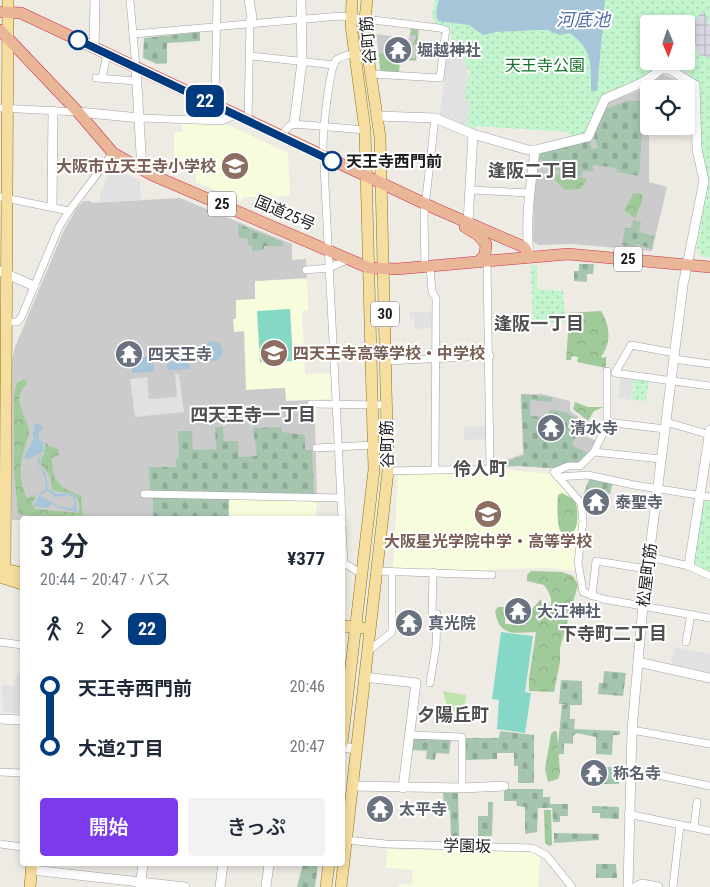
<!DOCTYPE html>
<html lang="ja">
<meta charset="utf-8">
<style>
body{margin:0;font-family:"Roboto Condensed","Noto Sans JP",sans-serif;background:#f2f2f3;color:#1f2937;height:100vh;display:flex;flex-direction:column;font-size:19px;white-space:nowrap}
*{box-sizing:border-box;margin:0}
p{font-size:16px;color:#747a83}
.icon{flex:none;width:28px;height:28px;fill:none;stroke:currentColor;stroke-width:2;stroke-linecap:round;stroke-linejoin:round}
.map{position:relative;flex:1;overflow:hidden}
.drawer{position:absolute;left:20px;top:516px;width:325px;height:350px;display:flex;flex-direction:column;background:#fff;border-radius:5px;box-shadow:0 2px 8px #0003}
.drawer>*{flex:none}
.badge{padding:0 10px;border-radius:8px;font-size:18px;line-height:32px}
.needle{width:32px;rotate:178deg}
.buttons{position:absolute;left:640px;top:15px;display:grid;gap:10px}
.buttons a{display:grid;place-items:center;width:55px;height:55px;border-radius:5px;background:#fff;box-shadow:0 2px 8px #0003;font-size:25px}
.map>.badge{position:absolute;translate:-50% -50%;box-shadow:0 0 0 2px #fff}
.legs{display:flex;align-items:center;gap:8px;height:55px;padding:0 20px;font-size:16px}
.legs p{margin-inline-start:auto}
.overview{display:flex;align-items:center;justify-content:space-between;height:85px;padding:0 20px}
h1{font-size:28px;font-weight:600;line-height:38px}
.button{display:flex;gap:10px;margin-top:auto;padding:10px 20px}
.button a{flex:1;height:58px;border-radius:5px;background:#7c3aed;color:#fff;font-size:20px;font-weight:600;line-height:58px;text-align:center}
.button a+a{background:#f2f2f3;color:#1f2937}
ul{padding:0 20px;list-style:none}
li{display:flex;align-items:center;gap:18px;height:60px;font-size:19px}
li i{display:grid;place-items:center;width:8px;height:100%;margin:0 6px;background:currentColor}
li i::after{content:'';width:12px;height:12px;margin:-6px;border:4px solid;border-radius:50%;background:#fff}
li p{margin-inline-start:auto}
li:first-child i{background:linear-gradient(#0000 50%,currentColor 0)}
li:last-child i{background:linear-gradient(currentColor 50%,#0000 0)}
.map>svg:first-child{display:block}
.education{fill:#f7fddc}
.religious{fill:#cbcbcb}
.grass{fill:#bfe5ac}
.forest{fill:url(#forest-crowns)}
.cemetery{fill:url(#cemetery-stones)}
.park{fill:url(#park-dots);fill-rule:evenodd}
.pitch{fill:#85d8c5}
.parking{fill:#e1e1e1}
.plaza{fill:url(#plaza-grid)}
.water{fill:#a6c5d8;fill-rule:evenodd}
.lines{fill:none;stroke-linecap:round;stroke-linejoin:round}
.minor-casing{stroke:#a1a1a1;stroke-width:8}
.tertiary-casing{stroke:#a1a1a1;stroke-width:10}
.primary-casing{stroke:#8b750a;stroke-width:12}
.trunk-casing{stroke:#cc2f4c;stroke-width:12}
.minor{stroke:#fff;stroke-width:7}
.tertiary{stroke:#fff;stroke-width:9}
.primary{stroke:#f5dea0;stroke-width:11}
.trunk{stroke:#eab698;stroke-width:11}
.line-1-casing{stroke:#fff;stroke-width:11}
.line-1{stroke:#003b80;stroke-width:8}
.stop-1-dot{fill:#fff;stroke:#003b80;stroke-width:2.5}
.labels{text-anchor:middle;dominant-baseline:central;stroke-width:4;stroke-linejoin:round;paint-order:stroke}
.shield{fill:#fff;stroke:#616161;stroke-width:1}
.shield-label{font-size:15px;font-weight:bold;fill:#1d1d1d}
.street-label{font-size:16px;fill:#1d1d1d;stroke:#fff}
.worship-label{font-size:16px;font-weight:bold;fill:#5b616d;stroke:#fff;text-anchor:start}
.park-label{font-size:16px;fill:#12732a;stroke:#fff}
.stop-label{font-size:16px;font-weight:bold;fill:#1d1d1d;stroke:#fff;text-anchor:start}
.education-label{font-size:16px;font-weight:bold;fill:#785e54;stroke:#fff;text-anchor:end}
.water-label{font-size:18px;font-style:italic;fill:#506da5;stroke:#fff}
.neighbourhood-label{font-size:18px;font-weight:bold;fill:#505050;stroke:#fff}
</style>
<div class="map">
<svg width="710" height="887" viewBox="0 0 710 887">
<defs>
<pattern id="forest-crowns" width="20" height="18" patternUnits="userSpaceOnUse" patternTransform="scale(1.25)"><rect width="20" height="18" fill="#a1ca9a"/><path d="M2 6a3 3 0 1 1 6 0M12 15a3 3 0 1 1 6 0" fill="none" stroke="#8aad84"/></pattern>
<pattern id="cemetery-stones" width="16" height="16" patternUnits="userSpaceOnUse" patternTransform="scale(1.25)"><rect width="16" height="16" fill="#a6c5af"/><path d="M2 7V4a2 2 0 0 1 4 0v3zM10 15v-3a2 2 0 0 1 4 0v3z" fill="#8ea996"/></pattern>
<pattern id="park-dots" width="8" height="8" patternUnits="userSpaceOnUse" patternTransform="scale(1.25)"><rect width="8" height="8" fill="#c2f5ce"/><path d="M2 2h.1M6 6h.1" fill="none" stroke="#a6d2b0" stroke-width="1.8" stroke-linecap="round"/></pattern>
<pattern id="plaza-grid" width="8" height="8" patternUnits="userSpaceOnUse" patternTransform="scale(1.25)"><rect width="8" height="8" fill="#d9d7e3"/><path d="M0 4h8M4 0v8" fill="none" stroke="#bab8c2"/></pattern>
</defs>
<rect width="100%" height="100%" fill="#edebe3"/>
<g class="education">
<polygon points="182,123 228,125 288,153 290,196 243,197 242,201 196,182 195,171 181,171 181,162 174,162 174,132 182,132"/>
<polygon points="307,279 308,310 302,311 305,374 331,373 332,399 286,401 285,388 246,390 244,332 234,332 233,319 236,318 235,300 254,281"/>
<polygon points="492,468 551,474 577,499 580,522 576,571 546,568 488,569 485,571 393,568 398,475 401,472 492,472"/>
<polygon points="229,497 317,501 316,519 229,519"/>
<polygon points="387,849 531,852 540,858 538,887 399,887 399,884 412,885 413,870 386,868"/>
</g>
<g class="religious">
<polygon points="411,27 419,29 416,61 399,60 381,70 376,34 409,39"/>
<polygon points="663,74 692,88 693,128 669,128 669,126 686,126 686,89 649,89 649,182 667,187 652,251 572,244 539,245 533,242 534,195 539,153 570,145 609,102 638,91"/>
<polygon points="180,198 292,244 292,260 306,259 307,278 255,281 255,299 236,300 236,319 233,319 234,332 244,331 246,390 285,388 286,401 311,400 311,408 314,408 313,422 315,422 317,496 229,498 229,519 12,520 12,360 15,347 64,230 77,208 84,201 91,201 91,203"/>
<polygon points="521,394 542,394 570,401 570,411 583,420 578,433 597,441 592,452 567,465 549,468 520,466 492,467 492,465 523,454"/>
</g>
<polygon class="grass" points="443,691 466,695 463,724 458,724 446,704"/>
<g class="forest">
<polygon points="411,29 418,30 416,60 400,60 399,74 380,70 379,53 389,55 394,53 401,58 415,58 416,45 412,44 416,39 416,35 410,35"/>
<polygon points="555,174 568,178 582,177 587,180 580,189 565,190 555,180"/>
<polygon points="638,193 642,194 643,199 635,219 624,210 633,194"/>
<path d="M601 311C610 325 612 343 601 357L604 358 606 356V368L577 362 578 357 572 356 571 360H566L568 333 566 315 568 313Z"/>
<path d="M24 379 27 384C9 401 28 416 29 431 29 437 25 444 24 450 19 466 19 482 27 498L37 495 32 503 35 509 79 513C82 488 66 495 52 490L50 476 41 465V460L45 452V442L49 446 58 449 59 455 52 458C53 484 58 486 81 496L83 515 81 518 48 519 18 514 14 470V394L17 383Z"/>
<polygon points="575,402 588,407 604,407 594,411 588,421 573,409"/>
<path d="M562 493 575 500C579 512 581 542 560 531 557 521 557 506 558 495Z"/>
<path d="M531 571 562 572 573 576 578 585 560 648V662L554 692 529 691V678L536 632C514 633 499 637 495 611L498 607H505V624L525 625 531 610 541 599 543 614 546 615C555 605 551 594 544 585L527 581V575Z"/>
<polygon points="554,731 557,732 560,773 558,779 548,782 545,769 551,734"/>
<polygon points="544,810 551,810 552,845 549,846 545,843"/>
</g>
<g class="cemetery">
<polygon points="200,32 200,41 167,43 167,63 157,64 143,58 144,38"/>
<polygon points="626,101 644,101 639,176 617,172 616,168 593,165 593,171 583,171 582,176 559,178 558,170 548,171 548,162 539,160 540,152 590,140 592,149 598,148 594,137 603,110"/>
<polygon points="633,220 641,222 639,232 654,236 652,249 636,244 635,248 622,245 625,228 631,228"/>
<polygon points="238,224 283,242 283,246 264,246 264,250 252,251 252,245 248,245 247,238 239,238"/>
<polygon points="579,264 594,264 593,274 587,274 587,282 574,281 574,271 579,271"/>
<polygon points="521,394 552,397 551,402 530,400 530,416 547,417 550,410 565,412 582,423 572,445 590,454 580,465 549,468 520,466 492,467 524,455"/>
<polygon points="215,427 223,427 224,441 238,441 239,457 257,456 253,428 281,427 282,432 305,435 305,450 312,450 314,494 150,491 149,467 176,467 176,459 179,458 178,431 192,431 193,450 216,449"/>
<polygon points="590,477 613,482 610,494 593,491 591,500 582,498"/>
<polygon points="153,496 229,498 228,519 153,519"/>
<polygon points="604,671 626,673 623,696 598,694 599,683 603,683"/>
<polygon points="561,680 582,681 582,705 570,705 570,719 575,719 574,729 620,731 620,735 613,735 612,755 596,754 596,737 576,733 573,736 573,744 564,743 564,754 557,754 562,705 566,704 559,704"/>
<polygon points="500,731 534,735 534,783 518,783 518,766 514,766 514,753 497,753 497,759 466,760 466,738 499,738"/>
<polygon points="413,736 451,739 449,754 436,753 435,760 426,759 427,751 412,750"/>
<polygon points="600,767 619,767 619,784 590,784 590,778 600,778"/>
<polygon points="504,789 543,789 543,797 550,797 550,804 568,804 568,816 560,816 560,822 553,822 552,808 538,808 537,832 525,834 525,807 517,806 516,801 504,801"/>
<polygon points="443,793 458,793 459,836 451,836 450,810 444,809"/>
<polygon points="488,802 493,802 492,836 478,836 478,816 488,816"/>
<polygon points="592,806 619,807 619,819 600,818 600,813 592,813"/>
<polygon points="554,833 599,834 599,840 554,843"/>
<polygon points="303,864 318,864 315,887 297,887"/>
<polygon points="596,864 616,864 617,878 596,878"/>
</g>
<g class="park">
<path d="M435 0H710V257L701 256 700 249H697L707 181 700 148 695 80 678 66 661 64 648 76 605 95 598 103 586 134 570 139 568 132 476 126 475 131 457 122 470 72 451 38V27L436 25 432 16ZM649 24H686V61H649Z"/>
<path d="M531 266H537V289L563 291C563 304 566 310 565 322L533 323Z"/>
<polygon points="634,378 649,380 646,401 632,400"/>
<polygon points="710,499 710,573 696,566 694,560 702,503"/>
</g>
<g class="pitch">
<polygon points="290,309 293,361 260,362 257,311"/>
<polygon points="501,632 533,636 525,692 531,693 525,733 497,729 499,700 492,699"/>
</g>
<g class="parking">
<polygon points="447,55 465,59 468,76 465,99 470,100 467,125 440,115"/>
<polygon points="110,168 140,180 141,200 100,202 100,196"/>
<polygon points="410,312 432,312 432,328 414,329 414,319 410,319"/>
<polygon points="175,374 179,374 184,412 135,417 130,379 147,377 149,399 177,397"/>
<polygon points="620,376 634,377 631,400 619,398"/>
<polygon points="487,426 488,439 464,440 464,427"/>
<polygon points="675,647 710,654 710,673 671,664"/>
<polygon points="16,675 22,675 19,713 3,712 2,685 14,685"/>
</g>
<polygon class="plaza" points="704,10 710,28 710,57 699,55 689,26"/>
<g class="water">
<path d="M439 0H605L597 91H591C591 65 593 50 570 33L559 35 548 30H537L496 32 483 35 469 25 438 21 436 12Z"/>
<circle cx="213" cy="351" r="10"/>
<polygon points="188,353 190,369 167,370 166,354"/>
<polygon points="153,356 154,372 132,373 131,358"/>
<polygon points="40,423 43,430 39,432 39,440 43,441 44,451 26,460 24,457 34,438 32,433 35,428 33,425"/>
<path d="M41 454 39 466 46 474 48 489 57 494 70 493 76 497 77 512 62 509 52 504 48 508 34 506 40 493 46 488C45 484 46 479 44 476 40 466 34 465 41 454ZM47 491 56 497 70 495 75 500 74 505 71 508 58 506 41 496V494Z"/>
</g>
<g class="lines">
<defs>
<g id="minor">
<polyline points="130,0 136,68"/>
<polyline points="133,34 340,16 439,28 446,30 446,32"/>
<polyline points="251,56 334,65"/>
<polyline points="371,74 440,78 445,37"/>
<polyline points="96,78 137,81"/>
<polyline points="102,78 107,54"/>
<polyline points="215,105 217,0"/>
<polyline points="0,108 77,112"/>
<polyline points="140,118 221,121 236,115"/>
<polyline points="248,121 250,22"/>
<polyline points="281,136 289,126 294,124 365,130"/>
<polyline points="471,190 530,193"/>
<polyline points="0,197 69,211"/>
<polyline points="430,266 432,292 436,298 435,469"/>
<polyline points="425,267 424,216 435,118"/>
<polyline points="306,270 329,268 349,259"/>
<polyline points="6,322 17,322 21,318 59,227 69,211 113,153"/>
<polyline points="675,353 631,345 615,373 710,386"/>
<polyline points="674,359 710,364"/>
<polyline points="385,361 490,356"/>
<polyline points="311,404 386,405"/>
<polyline points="607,422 665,429"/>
<polyline points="666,422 710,435"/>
<polyline points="316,448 374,445"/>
<polyline points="594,452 607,425 607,371"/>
<polyline points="661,459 594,452 580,466 568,466 554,472 581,503 583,521 578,562 583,592 603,599 710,618"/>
<polyline points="388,471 490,469 487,261"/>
<polyline points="558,477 588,475 634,485 710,497"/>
<polyline points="144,494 341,498"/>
<path d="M342 519 323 146C323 132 329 69 336 60 340 56 349 55 354 53"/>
<polyline points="342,529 344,563 362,574"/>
<polyline points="649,557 689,566 710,576"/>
<polyline points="376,571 492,575"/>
<polyline points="592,596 596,561 647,569"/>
<polyline points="0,642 22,645"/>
<polyline points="686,642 691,614"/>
<polyline points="367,652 392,632 392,572"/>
<polyline points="430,683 436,646 437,614 432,613 433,572"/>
<polyline points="632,730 710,744"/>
<polyline points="410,735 462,737 462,788"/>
<polyline points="630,769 710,786"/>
<polyline points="0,772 22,773"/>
<polyline points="628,814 710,831"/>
<polyline points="694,827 697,802"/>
<polyline points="346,840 386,844 532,848 546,855 572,887"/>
<polyline points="0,844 22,847"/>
<polyline points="673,887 680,825"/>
</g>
<g id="tertiary">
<polyline points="249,0 252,17 250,22"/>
<polyline points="94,48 95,0"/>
<polyline points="136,68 142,170"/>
<polyline points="78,112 140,118"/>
<path d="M377 116 435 118 473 134 528 150H535L588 137 605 99C625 89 644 85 661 69H669L695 85 697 149 704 181 683 285 643 605 632 730 628 887"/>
<polyline points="294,124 302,62 301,0"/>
<polyline points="52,206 53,111"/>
<polyline points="468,222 473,134"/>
<path d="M529 254C525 220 531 184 535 150"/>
<polyline points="0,271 34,286"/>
<polyline points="689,566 710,430"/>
<polyline points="638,662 710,678"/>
<polyline points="364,677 416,683 403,788"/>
<polyline points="0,719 22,720"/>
<polyline points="342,747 356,749"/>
<polyline points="351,786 462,788 504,786"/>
<polyline points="32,870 185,887"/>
<polyline points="140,887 143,864"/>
<polyline points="220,887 223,864"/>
<polyline points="266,887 269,864"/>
<polyline points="636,887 642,884 658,887"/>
</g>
<g id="primary">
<polyline points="0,568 22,573"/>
<polyline points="0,577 22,584"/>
<polyline points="5,577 8,0"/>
<polyline points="342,626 363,628"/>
<polyline points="342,743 374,470 365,130 351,25 352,0"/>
<polyline points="30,887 32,864"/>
<polyline points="326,887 329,864"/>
<polyline points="341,887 388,471 380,137 364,28 367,0"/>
</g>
<g id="trunk">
<polyline points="0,12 21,13 434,208 524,247 530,257"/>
<polyline points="0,30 78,112 113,153 152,175 369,268 397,269 568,254 710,267"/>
<polyline points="465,227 478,235 486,244 485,255 478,262"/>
</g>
</defs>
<use href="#minor" class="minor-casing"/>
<use href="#tertiary" class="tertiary-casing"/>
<use href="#primary" class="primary-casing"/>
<use href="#trunk" class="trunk-casing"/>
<use href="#minor" class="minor"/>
<use href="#tertiary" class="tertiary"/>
<use href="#primary" class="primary"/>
<use href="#trunk" class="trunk"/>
</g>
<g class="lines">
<defs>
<polyline id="line-1" points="78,40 332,161"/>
</defs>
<use href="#line-1" class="line-1-casing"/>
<use href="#line-1" class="line-1"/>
</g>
<defs>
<symbol id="temple-disc" viewBox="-11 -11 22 22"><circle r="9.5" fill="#6b7280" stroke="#fff"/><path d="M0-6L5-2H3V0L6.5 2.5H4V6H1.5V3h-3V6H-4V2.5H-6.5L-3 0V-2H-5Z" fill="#fff"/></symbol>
<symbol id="school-disc" viewBox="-11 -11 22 22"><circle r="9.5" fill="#8d6e63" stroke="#fff"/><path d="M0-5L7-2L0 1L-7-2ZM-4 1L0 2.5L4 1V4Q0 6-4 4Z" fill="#fff"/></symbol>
</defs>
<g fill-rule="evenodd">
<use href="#temple-disc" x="382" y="34" width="32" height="32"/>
<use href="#school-disc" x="219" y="150" width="32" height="32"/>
<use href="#school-disc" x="258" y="337" width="32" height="32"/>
<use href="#temple-disc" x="113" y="338" width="32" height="32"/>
<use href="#temple-disc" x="535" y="412" width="32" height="32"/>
<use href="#temple-disc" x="580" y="486" width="32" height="32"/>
<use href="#school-disc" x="472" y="498" width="32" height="32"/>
<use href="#temple-disc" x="502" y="595" width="32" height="32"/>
<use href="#temple-disc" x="393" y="607" width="32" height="32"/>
<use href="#temple-disc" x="578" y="757" width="32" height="32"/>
<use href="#temple-disc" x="364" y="793" width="32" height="32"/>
</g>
<g class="stop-1-dot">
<circle cx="78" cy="40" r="9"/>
<circle cx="332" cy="161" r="9"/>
</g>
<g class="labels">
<g class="shield">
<rect x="208" y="191.5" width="28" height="25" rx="4"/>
<rect x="614" y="246.5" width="28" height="25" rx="4"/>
<rect x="371" y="301.5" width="28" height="25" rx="4"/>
</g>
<g class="shield-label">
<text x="222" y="204">25</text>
<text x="628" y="259">25</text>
<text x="385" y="314">30</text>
</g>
<g class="street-label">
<text transform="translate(368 40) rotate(-95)">谷町筋</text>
<text transform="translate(285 213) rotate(23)">国道25号</text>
<text transform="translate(387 444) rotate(-91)">谷町筋</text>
<text transform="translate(647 575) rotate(-83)">松屋町筋</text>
<text transform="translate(467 846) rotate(1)">学園坂</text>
</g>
<g class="worship-label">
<text x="417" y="50">堀越神社</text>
<text x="148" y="354">四天王寺</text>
<text x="570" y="428">清水寺</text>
<text x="615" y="502">泰聖寺</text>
<text x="537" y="611">大江神社</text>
<text x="428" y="623">真光院</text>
<text x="613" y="773">称名寺</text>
<text x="399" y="809">太平寺</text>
</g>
<g class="park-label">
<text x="545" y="65">天王寺公園</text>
</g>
<g class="stop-label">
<text x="346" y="161">天王寺西門前</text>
</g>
<g class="education-label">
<text x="216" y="166">大阪市立天王寺小学校</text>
<text x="293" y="353" text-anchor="start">四天王寺高等学校・中学校</text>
<text x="488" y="541" text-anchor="middle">大阪星光学院中学・高等学校</text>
</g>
<g class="water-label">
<text x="583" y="19">河底池</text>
</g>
<g class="neighbourhood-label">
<text x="533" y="170">逢阪二丁目</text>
<text x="539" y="323">逢阪一丁目</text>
<text x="253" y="414">四天王寺一丁目</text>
<text x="480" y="468">伶人町</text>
<text x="613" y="633">下寺町二丁目</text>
<text x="453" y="714">夕陽丘町</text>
</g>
</g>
</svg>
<div class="buttons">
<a><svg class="needle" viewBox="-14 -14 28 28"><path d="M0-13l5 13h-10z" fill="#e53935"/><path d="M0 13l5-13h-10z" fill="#747a83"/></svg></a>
<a><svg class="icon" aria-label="locate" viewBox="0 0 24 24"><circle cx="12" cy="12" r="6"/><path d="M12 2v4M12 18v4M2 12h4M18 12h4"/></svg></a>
</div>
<b class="badge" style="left:205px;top:101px;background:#003b80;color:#fff">22</b>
<section class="drawer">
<div class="overview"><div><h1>3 分</h1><p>20:44 – 20:47 · バス</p></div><b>¥377</b></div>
<div class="legs"><svg class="icon" aria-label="walk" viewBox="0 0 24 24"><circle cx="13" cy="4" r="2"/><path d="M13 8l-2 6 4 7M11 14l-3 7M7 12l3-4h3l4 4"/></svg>2<svg class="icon" aria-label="forward" viewBox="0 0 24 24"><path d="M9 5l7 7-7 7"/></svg><b class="badge" style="background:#003b80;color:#fff">22</b></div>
<ul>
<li><i style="color:#003b80"></i><b>天王寺西門前</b><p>20:46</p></li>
<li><i style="color:#003b80"></i><b>大道2丁目</b><p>20:47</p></li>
</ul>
<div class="button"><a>開始</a><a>きっぷ</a></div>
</section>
</div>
